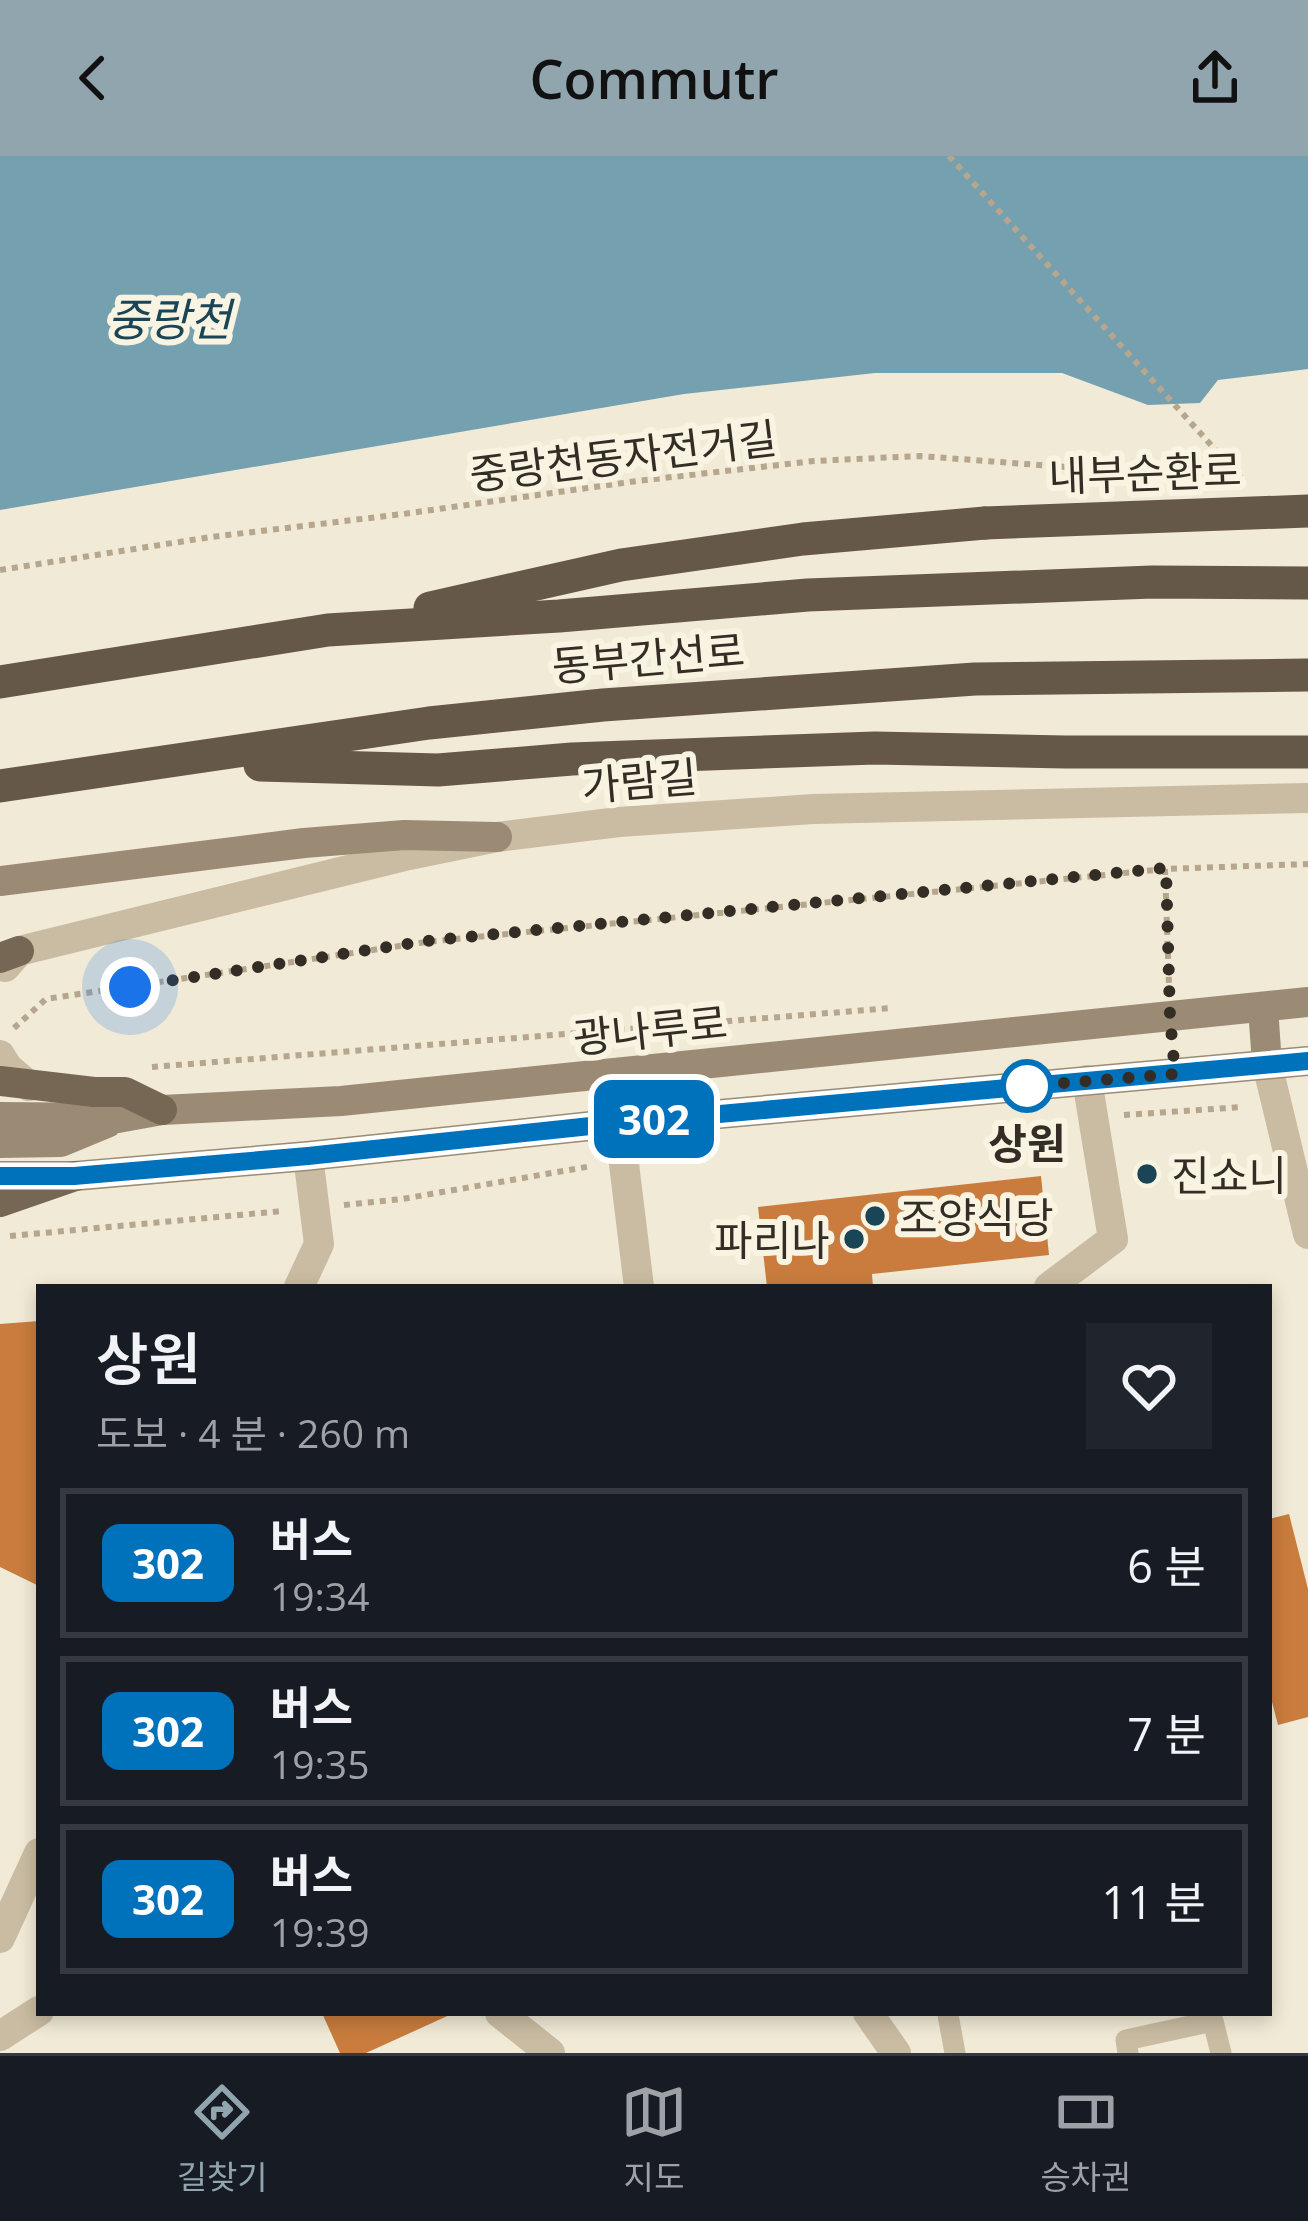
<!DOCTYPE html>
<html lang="ko">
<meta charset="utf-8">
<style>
body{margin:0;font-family:"Open Sans","Noto Sans KR",sans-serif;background:#20242c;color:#f1f3f6;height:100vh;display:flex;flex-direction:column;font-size:45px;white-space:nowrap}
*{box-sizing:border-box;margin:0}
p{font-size:39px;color:#9ea1a6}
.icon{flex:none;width:66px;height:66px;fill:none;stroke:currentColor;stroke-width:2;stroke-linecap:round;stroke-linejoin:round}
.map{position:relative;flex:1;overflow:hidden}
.sheet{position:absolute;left:36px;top:1128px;width:1236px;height:732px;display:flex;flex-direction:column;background:#171b24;border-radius:0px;box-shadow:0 6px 18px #0003}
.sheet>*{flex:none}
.badge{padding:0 24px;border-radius:18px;font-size:42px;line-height:78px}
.you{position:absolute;width:60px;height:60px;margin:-30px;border:9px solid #fff;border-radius:50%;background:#1a73e8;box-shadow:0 0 0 18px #1a73e833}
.map>.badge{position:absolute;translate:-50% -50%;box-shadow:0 0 0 6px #fff}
.round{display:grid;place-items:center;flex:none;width:126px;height:126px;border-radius:0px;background:#20242c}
.headline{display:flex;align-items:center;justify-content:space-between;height:204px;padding:0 60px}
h1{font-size:57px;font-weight:600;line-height:90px}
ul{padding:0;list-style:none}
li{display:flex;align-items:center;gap:36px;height:150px;margin:0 24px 18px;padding:0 36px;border:6px solid #363941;border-radius:0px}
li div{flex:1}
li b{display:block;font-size:45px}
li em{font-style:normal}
li .badge{min-width:132px;font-weight:700;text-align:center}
header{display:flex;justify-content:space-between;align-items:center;height:156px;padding:0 60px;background:#90a5ae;color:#111;font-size:54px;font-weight:600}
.dock{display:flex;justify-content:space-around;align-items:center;height:168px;border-top:3px solid #363941;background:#171b24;font-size:33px;color:#9ea1a6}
.dock a{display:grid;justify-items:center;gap:6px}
.dock .on{color:#90a5ae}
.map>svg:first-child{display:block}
.water{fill:#75a0af}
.building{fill:#c97c3d}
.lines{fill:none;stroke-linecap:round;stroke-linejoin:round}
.path{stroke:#b5a68d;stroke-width:6;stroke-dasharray:6 6;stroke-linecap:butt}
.service{stroke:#c9bca2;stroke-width:21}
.minor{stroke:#c9bca2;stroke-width:30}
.tertiary{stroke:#c9bca2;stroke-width:30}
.secondary{stroke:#9c8b74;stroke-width:30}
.primary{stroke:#766755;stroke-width:30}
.trunk{stroke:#665848;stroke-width:33}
.trunk-bridge{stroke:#665848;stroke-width:33}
.line-casing{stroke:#fff;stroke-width:27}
.line{stroke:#0072bc;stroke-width:18}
.walk{stroke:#342d25;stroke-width:12;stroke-dasharray:0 21.6}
.stop-dot{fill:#fff;stroke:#0072bc;stroke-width:6}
.poi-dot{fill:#1a4556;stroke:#f9f3e2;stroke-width:4.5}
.labels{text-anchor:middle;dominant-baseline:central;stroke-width:12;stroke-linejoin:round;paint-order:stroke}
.street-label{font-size:42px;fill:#342d25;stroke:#f9f3e2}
.stop-label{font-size:42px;font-weight:bold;fill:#342d25;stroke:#f9f3e2}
.poi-label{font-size:42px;fill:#342d25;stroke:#f9f3e2;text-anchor:start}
.water-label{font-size:45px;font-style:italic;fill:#1a4556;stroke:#f9f3e2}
</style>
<header><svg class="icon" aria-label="back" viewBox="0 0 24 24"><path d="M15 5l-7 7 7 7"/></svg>Commutr<svg class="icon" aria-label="share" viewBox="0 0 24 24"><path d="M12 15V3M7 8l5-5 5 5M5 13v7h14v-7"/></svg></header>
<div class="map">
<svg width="1308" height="1897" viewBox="0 0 1308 1897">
<rect width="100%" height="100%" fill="#f1ead6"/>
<polygon class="water" points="0,0 1308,0 1308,213 1218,224 1200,247 1148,249 1062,217 875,217 684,238 0,354"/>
<g class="building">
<polygon points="1041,1020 1049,1099 872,1118 873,1131 767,1131 758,1051"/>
<polygon points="39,1165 39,1430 0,1411 0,1168"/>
<polygon points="1289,1358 1308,1433 1308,1561 1278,1569 1272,1546 1269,1547 1269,1363"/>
<polygon points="322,1857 454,1857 366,1897 340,1897"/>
</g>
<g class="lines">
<g class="path">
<polyline points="949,0 1241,322"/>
<polyline points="0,414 211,381 403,358 637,325 814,305 920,300 1105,314 1118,316 1139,326"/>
<polyline points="1165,713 1169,829"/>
<polyline points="14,872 46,843 426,786 1165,713 1308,708"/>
<polyline points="152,911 892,852"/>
<polyline points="1124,959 1243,951"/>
<polyline points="344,1049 402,1043 592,1010"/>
<polyline points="10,1080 283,1055"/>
</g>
<g class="service">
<polyline points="948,1859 955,1897"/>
<polyline points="1128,1897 1126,1884 1213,1865 1221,1897"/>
</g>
<g class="minor">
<polyline points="1267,908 1308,1078"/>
<polyline points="619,967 639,1131"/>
<polyline points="299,1131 319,1088 308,1000"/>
<polyline points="1049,1131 1113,1083 1087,924"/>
<polyline points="0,1782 39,1697"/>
<polyline points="500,1857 550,1897"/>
<polyline points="868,1857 896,1897"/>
<polyline points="0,1880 39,1855"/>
</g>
<g class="tertiary">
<polyline points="5,811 19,795 409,699 497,681 619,666 813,653 1308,642"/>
<polyline points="0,899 8,912 29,930"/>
</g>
<g class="secondary">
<polyline points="0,725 304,687 404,679 497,681"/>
<polyline points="1263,851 1267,908"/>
<polyline points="0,961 118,962 162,954 341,945 1308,846"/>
<polyline points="0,987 61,986 107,967"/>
<polyline points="0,1020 75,1020 308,1000 619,967 1308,905"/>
</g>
<g class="primary">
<polyline points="0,802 19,795"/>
<polyline points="0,925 94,936 125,936 162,954"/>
<polyline points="0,1046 75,1020"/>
</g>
<g class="trunk">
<polyline points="430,452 621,409 803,383 985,367"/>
<polyline points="0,526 328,474 559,460 808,439 1152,426 1308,427"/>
<polyline points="260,609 438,614 572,603 875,592 1065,596 1308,596"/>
<polyline points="0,630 429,567 603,549 975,523 1308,519"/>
</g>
<polyline class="trunk-bridge" points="985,367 1308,355"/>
</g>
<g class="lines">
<defs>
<polyline id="line" points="0,1020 74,1020 308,1000 619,967 1308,905"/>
</defs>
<use href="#line" class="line-casing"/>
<use href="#line" class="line"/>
<polyline class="walk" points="130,831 426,785 1166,712 1170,861 1175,918 1027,930"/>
</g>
<circle class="stop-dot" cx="1027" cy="930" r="24"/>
<g class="poi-dot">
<circle cx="1147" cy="1018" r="12"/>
<circle cx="875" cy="1060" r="12"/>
<circle cx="854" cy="1083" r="12"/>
</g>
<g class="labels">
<g class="street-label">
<text transform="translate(623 299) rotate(-7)">중랑천동자전거길</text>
<text transform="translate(1145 316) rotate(-2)">내부순환로</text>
<text transform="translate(648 501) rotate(-5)">동부간선로</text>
<text transform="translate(639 624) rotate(-5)">가람길</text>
<text transform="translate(650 873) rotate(-6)">광나루로</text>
</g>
<g class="stop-label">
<text x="1027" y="986">상원</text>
</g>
<g class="poi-label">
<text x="1171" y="1018">진쇼니</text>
<text x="899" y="1060">조양식당</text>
<text x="830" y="1083" text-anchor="end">파리나</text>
</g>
<g class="water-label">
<text x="169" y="162">중랑천</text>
</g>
</g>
</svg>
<div class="you" style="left:130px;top:831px"></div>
<b class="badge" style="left:654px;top:963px;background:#0072bc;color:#fff">302</b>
<section class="sheet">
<div class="headline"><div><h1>상원</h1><p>도보 · 4 분 · 260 m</p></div><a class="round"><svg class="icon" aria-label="heart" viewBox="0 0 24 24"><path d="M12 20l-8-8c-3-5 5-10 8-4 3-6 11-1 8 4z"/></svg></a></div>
<ul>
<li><span class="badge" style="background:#0072bc;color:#fff">302</span><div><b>버스</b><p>19:34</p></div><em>6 분</em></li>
<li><span class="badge" style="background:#0072bc;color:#fff">302</span><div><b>버스</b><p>19:35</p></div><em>7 분</em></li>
<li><span class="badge" style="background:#0072bc;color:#fff">302</span><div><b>버스</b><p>19:39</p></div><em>11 분</em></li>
</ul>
</section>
</div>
<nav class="dock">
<a class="on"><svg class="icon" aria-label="directions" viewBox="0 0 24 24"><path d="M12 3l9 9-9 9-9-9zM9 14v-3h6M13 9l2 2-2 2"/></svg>길찾기</a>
<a><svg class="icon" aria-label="map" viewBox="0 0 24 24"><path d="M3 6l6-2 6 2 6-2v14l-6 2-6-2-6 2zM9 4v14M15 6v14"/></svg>지도</a>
<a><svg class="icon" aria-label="tickets" viewBox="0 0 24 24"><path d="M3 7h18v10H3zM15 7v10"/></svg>승차권</a>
</nav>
